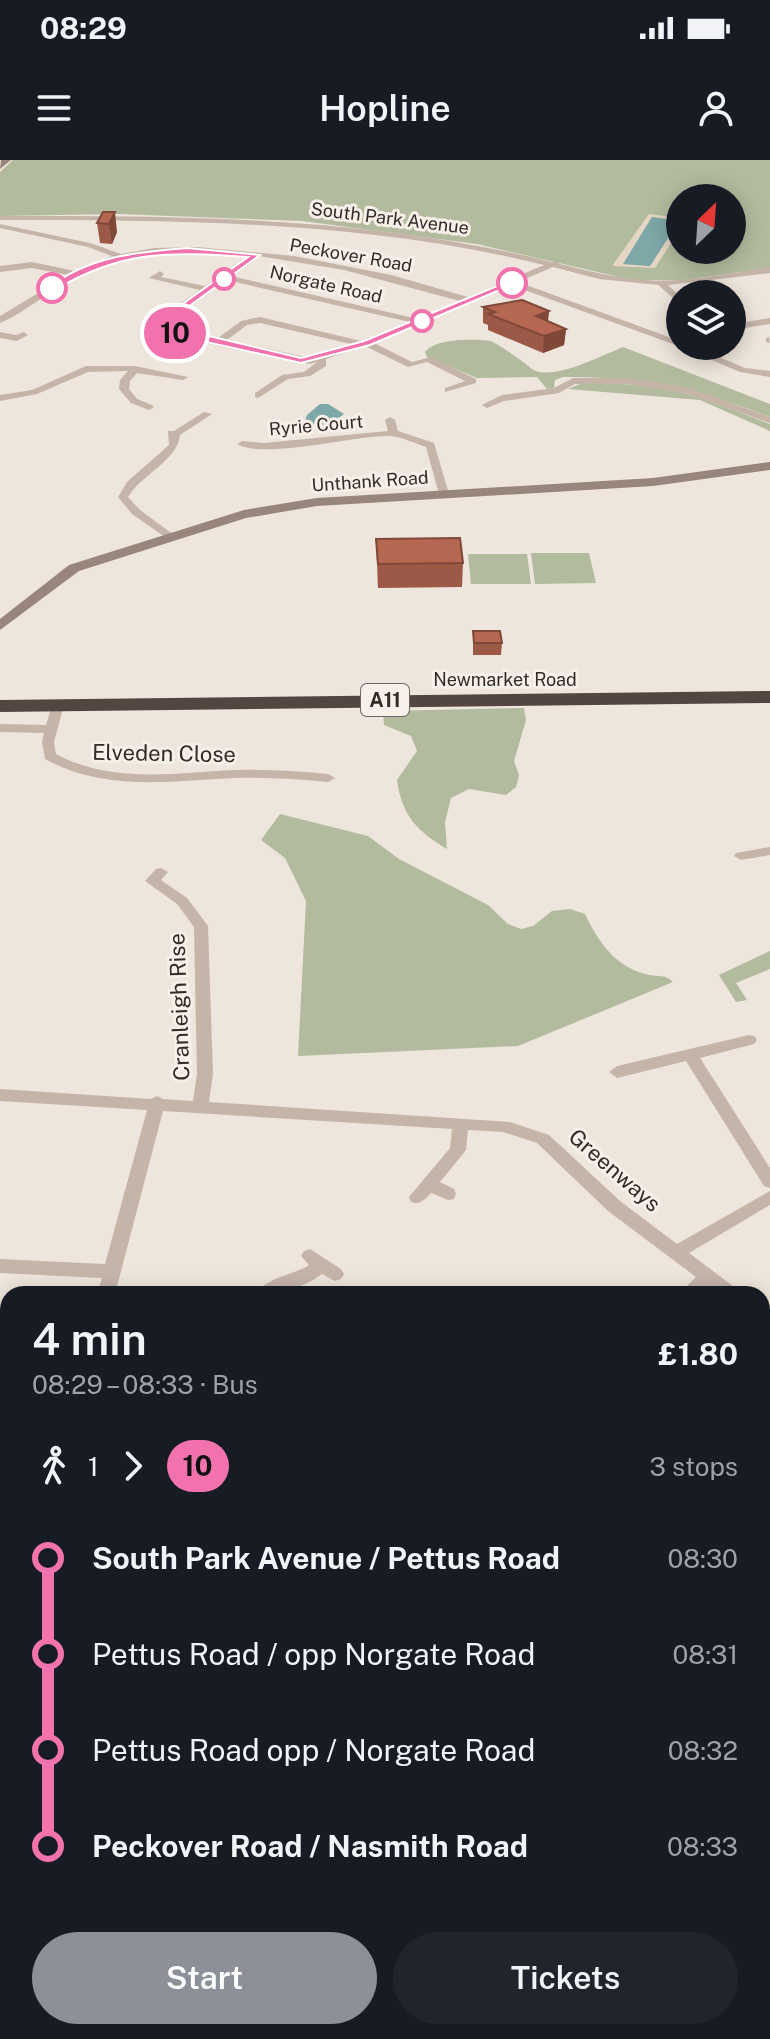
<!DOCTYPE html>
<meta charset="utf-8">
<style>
body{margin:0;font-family:"Public Sans",sans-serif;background:#20242c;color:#f1f3f6;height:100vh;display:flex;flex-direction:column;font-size:30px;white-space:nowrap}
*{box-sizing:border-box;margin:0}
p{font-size:26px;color:#9ea1a6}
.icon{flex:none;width:44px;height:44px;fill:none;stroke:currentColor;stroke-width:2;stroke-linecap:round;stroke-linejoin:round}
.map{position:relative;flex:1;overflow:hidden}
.panel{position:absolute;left:0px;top:1126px;width:770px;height:754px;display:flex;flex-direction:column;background:#171b24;border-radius:24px 24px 0 0;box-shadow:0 4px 20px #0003}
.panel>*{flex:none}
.badge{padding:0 16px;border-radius:26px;font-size:28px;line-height:52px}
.needle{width:52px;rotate:25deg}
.controls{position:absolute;left:666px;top:24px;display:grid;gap:16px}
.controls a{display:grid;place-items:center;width:80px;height:80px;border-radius:50%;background:#171b24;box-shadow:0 4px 20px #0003;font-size:40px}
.map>.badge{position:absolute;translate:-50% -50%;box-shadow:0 0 0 4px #fff}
.legs{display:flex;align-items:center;gap:12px;height:88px;padding:0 32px;font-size:26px}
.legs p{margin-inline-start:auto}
.overview{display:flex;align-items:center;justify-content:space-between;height:136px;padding:0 32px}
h1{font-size:44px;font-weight:600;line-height:60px}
.button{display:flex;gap:16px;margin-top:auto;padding:16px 32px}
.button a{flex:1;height:92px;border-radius:48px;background:#8c9099;color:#fff;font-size:32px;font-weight:600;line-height:92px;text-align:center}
.button a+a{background:#20242c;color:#f1f3f6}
ul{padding:0 32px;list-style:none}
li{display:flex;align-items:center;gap:28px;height:96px;font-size:30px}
li i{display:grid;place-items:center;width:12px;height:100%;margin:0 10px;background:currentColor}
li i::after{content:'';width:20px;height:20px;margin:-10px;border:6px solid;border-radius:50%;background:#171b24}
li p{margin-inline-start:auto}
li:first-child i{background:linear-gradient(#0000 50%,currentColor 0)}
li:last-child i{background:linear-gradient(currentColor 50%,#0000 0)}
.status{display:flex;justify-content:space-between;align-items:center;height:56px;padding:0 40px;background:#171b24;direction:ltr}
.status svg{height:22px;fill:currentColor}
header{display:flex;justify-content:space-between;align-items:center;height:104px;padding:0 32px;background:#171b24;font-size:36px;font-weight:600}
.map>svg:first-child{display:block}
.green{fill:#b2bb9e;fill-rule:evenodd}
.plaza{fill:#e5d5c5;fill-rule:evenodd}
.water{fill:#7ea7a8}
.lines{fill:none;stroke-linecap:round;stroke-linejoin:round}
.street{fill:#c5b5a9;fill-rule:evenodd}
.secondary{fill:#98857b;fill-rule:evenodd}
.highway{fill:#534540;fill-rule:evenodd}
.wall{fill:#9d5947}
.shaded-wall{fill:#7f4839}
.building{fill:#b66752;stroke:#7f4839;stroke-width:2}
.line-1{fill:#f172ac;stroke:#fff;stroke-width:2}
.stop-1-dot{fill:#fff;stroke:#f172ac;stroke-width:4}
.labels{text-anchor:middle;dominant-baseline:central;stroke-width:6;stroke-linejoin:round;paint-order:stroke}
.far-street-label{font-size:18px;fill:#332b28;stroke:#f7efe8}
.shield{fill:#f7efe8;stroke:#6e6662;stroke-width:2}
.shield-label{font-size:20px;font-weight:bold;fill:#332b28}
.street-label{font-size:22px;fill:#332b28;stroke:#f7efe8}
</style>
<div class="status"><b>08:29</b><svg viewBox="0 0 49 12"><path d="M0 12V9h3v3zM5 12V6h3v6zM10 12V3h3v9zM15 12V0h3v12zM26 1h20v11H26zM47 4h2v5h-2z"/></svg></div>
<header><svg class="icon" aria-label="menu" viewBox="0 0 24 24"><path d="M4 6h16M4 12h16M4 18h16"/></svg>Hopline<svg class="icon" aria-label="person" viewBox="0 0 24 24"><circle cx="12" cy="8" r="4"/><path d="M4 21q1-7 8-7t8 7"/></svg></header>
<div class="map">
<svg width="770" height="1879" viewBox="0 0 770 1879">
<rect width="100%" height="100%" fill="#eee5dc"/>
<g class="green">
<path d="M13 0H770V108L684 120H632L477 84 302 61 118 54 0 56V12ZM680 38H732V90H680Z"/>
<path d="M491 181C504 188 521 200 532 209 551 222 603 195 623 187L770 244V257C693 227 645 217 563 217L555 220 554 228 547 229 537 217 477 218 427 197 425 192C436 178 474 179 491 181Z"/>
<polygon points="583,223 651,225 699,237 770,264 770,271 700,240 568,229"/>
<polygon points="531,393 589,393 596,423 535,424"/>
<polygon points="468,394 527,394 531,424 471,424"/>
<path d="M524 548 526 560 514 601 519 615 516 627 506 635 469 629 451 638 445 662 447 689C417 671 402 656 397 620L417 591 411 576 384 565 383 551Z"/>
<path d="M280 654 368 676 399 699 488 745 508 764 521 769 533 766 552 751 570 749 585 754C599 783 616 808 649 815 659 817 665 814 673 822L518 886 298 896 306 741 285 698 261 680Z"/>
<polygon points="770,791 770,809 736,823 747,840 736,842 719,815"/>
<polygon points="8,1833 8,1872 98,1872 109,1879 0,1879 0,1834"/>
<polygon points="254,1872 332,1872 358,1879 252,1879"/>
</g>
<path class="plaza" d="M649 54 680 58V69L655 108 612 106ZM652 57 679 61 650 106 624 104Z"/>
<g class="water">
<polygon points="652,57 679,61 650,106 623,104"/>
<polygon points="320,244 328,244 344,254 329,265 304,264 307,255"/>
</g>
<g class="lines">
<g class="street">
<path d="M0 56C189 56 367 56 552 102L556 101 560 104C588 111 617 118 646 120 687 123 729 113 770 107V113L668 125 680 136V144L658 125 599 119 553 107 518 122 680 181V186H693L745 208 770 211V217L740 212 681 187 511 125 374 183 412 202 431 197 476 219V223L445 232V228L465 221 427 202 408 207 365 186 326 199V206L310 216 288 219 258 238 255 237V233L282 215 304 212 317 202 310 204 218 186 156 170 157 159 200 130 149 118 160 111 164 114 161 117 205 126 250 95C190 88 128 89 74 118 49 131 26 152 0 163V156L68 115 32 108 0 112V106L32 102 75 111 112 96 88 87 0 68V64L90 83 121 94 154 88 197 87 294 96 391 115 468 137 544 105C366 61 183 60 0 60ZM259 96 344 110 460 141 418 159 231 116ZM226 120 410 162 361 181 260 157 241 161 218 178 164 166V162ZM260 163 351 184 310 198 227 180 247 165Z"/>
<polygon points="770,158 770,164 732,170 732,164"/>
<polygon points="0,172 16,175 24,172 28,175 17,181 0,178"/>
<polygon points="769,177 770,183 766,182 766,178"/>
<polygon points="86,206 135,206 188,217 183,220 137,213 130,221 129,229 137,239 152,245 154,247 149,250 131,243 119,229 120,220 128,211 124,211 88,212 37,234 0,241 0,235 32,230"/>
<polygon points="573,218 629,218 690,228 770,257 770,263 688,234 629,224 575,224 559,233 504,241 487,248 482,245 502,235 554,228"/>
<path d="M204 252 212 254 180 275C178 300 141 315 128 337L140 350 174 375 165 377 132 354 118 337 127 322 169 285 168 271H174Z"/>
<path d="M390 257 395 260 398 271 434 283 449 334 448 336 439 334 426 287C415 283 401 277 390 276 355 275 263 300 237 284L242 281 264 283 388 271 385 260Z"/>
<path d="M58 541 64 545 54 582 56 594C112 624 173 613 234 610 265 609 297 611 328 614L335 618 328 622C297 619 266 617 235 618 169 621 105 632 45 599L42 582 44 573 0 572V564L46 565 52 545Z"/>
<polygon points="770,687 770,695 741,700 734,696 736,693"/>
<path d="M161 708 168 712 161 720 187 738 208 766 213 914 209 942 510 962 549 975 620 1041 677 1084 770 1031V1045L689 1093 737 1129 740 1134H718L709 1127 700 1134H679L696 1117 608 1051 537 983 503 972 468 970 466 990 440 1022 454 1029 456 1034 454 1039 448 1040 431 1033C424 1040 421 1045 411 1042L409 1037 450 988 452 969 163 951 115 1134H97L102 1118 0 1113V1099L105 1104 147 950 0 941V929L151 939 157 936 163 939 193 941 197 914 194 767 177 744 145 721 156 709Z"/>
<polygon points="749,875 754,876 757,880 754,884 700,898 770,1008 770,1028 764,1026 686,901 617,918 609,912 617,906"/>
<path d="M310 1089 341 1109 344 1114 341 1119 335 1121 322 1114C301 1129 280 1134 255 1134 266 1118 293 1115 309 1105L301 1096 304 1091Z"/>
<polygon points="762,1151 770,1154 770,1172 762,1169"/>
<polygon points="0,1263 8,1264 8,1280 0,1279"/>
<polygon points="770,1278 770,1302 762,1306 762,1282"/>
<polygon points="0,1430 8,1431 8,1451 0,1450"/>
</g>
<g class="secondary">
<polygon points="11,0 0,9 1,0"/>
<polygon points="770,302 770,310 653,326 317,346 246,358 79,411 0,470 0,459 69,405 244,350 317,338 653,318"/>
</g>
<polygon class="highway" points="770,531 770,543 0,552 0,540"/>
</g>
<g class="wall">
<polygon points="103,52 117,72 112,84 100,83 97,63"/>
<polygon points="483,147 549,151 548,161 566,169 564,185 543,193 488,170 488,165 483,163"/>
<polygon points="376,379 463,403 462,427 378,428"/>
<polygon points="473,471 502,483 501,495 473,495"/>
</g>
<g class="shaded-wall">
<polygon points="115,52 117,72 112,84 109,64"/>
<polygon points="549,151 547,167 536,156"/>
<polygon points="566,169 564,185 543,193 544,176"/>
</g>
<g class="building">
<polygon points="103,52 115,52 109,64 97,63"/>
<polygon points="522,140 549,151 536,156 566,169 544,176 488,154 495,152 483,147"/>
<polygon points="460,378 463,403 378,404 376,379"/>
<polygon points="473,471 500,471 502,483 474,483"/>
</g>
<path class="line-1" d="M187 88 260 95 163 165 301 198 364 181 509 121 516 123 370 185 301 203 161 172 153 165 248 97C172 92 123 89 55 130L48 128C89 96 137 92 187 88Z"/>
<g class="stop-1-dot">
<circle cx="224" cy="119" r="10"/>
<circle cx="512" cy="123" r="14"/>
<circle cx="52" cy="128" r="14"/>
<circle cx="422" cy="161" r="10"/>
</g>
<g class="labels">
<g class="far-street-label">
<text transform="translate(390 58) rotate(7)">South Park Avenue</text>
<text transform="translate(351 95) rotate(10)">Peckover Road</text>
<text transform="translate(326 124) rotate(13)">Norgate Road</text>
<text transform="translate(316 265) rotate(-5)">Ryrie Court</text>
<text transform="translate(370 321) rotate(-4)">Unthank Road</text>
<text x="505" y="519">Newmarket Road</text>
</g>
<rect class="shield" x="361" y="524" width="48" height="32" rx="6"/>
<g class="shield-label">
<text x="385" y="540">A11</text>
</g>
<g class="street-label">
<text transform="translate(164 593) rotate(1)">Elveden Close</text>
<text transform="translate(179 847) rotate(-92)">Cranleigh Rise</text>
<text transform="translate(615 1010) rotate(41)">Greenways</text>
</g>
</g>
</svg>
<div class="controls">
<a><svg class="needle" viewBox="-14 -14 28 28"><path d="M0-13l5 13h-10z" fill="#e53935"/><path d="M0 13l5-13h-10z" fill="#9ea1a6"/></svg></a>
<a><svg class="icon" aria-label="layers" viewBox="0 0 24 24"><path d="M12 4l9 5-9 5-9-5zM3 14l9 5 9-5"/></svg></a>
</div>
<b class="badge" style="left:175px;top:173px;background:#f172ac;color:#111">10</b>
<section class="panel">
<div class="overview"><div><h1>4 min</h1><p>08:29 – 08:33 · Bus</p></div><b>£1.80</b></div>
<div class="legs"><svg class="icon" aria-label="walk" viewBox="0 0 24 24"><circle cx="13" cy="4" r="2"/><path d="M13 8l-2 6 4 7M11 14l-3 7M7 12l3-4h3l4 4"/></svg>1<svg class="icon" aria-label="forward" viewBox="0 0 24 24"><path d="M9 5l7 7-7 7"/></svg><b class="badge" style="background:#f172ac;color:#111">10</b><p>3 stops</p></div>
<ul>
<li><i style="color:#f172ac"></i><b>South Park Avenue / Pettus Road</b><p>08:30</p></li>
<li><i style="color:#f172ac"></i><span>Pettus Road / opp Norgate Road</span><p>08:31</p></li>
<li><i style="color:#f172ac"></i><span>Pettus Road opp / Norgate Road</span><p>08:32</p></li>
<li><i style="color:#f172ac"></i><b>Peckover Road / Nasmith Road</b><p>08:33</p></li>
</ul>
<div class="button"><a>Start</a><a>Tickets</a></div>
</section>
</div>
